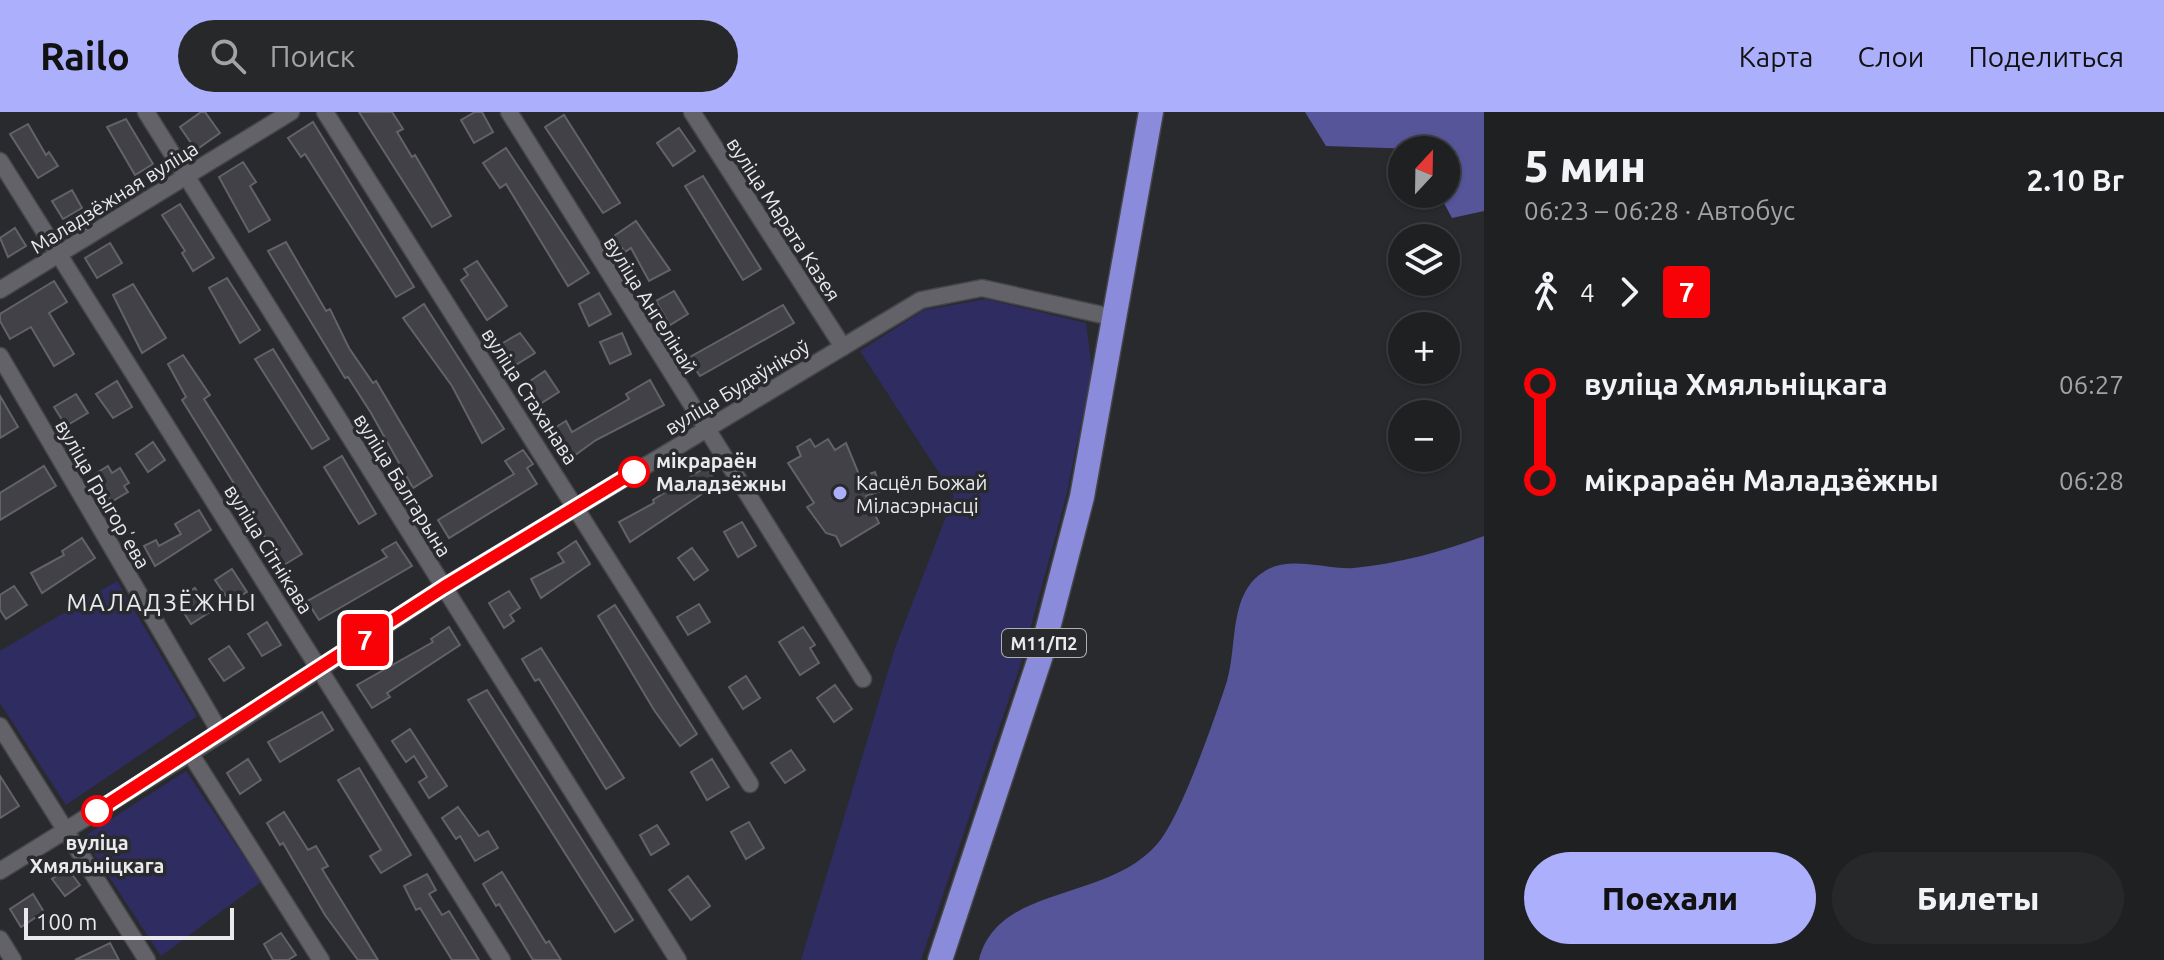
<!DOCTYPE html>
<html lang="ru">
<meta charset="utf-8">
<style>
body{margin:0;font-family:Ubuntu,sans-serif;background:#27282a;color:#f1f3f6;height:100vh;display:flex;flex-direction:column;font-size:30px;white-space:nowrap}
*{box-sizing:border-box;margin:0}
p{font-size:26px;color:#a1a3a5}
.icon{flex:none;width:44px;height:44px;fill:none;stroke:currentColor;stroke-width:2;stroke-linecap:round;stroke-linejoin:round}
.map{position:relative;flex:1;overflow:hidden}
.details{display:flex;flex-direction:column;background:#1f2022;width:680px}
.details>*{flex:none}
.badge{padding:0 16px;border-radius:6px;font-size:28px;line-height:52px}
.needle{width:52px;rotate:22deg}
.controls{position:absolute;left:1388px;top:24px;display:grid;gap:16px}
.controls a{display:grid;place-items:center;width:72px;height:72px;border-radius:50%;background:#1f2022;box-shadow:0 2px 6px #0004,0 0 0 2px #3c3e40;font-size:40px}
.scale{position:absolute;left:24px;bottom:20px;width:210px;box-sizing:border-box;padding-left:8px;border:4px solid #eaeaed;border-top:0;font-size:22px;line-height:28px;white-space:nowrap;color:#eaeaed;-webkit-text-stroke:6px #292a2e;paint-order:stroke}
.map>.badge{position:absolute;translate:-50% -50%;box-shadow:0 0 0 4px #fff}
.legs{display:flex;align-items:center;gap:12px;height:88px;padding:0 40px;font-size:26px}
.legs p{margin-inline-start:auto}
.summary{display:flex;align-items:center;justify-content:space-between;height:136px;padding:0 40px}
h1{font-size:44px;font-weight:800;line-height:60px}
.button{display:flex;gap:16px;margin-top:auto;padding:16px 40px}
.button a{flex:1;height:92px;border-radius:48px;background:#acaffb;color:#111;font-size:32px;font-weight:800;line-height:92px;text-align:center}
.button a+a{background:#27282a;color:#f1f3f6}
ul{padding:0 40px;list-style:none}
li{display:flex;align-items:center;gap:28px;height:96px;font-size:30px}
li i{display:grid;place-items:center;width:12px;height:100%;margin:0 10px;background:currentColor}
li i::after{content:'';width:20px;height:20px;margin:-10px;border:6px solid;border-radius:50%;background:#1f2022}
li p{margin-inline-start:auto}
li:first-child i{background:linear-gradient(#0000 50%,currentColor 0)}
li:last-child i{background:linear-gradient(currentColor 50%,#0000 0)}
header{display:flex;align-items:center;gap:48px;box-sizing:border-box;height:112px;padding:0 40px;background:#acaffb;color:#111}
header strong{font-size:38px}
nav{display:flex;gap:44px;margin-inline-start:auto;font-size:28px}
.search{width:560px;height:72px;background:#27282a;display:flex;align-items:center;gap:20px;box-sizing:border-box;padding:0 28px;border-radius:44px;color:#a1a3a5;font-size:30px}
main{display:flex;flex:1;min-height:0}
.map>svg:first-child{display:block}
.green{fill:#2f2c62}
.forest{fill:#56559a}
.building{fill:#414147;stroke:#626268;stroke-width:2}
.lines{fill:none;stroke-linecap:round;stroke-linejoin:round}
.minor-casing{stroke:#46464a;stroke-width:19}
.trunk-casing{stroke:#46464a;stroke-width:27}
.minor{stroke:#626268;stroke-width:16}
.trunk{stroke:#8b8bdc;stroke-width:24}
.line-1-casing{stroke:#fff;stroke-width:18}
.line-1{stroke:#f80207;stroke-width:12}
.stop-1-dot{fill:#fff;stroke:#f80207;stroke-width:4}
.poi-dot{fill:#acaffb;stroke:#292a2e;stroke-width:3}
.labels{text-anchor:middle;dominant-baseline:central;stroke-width:7;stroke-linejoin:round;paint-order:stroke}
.shield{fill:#292a2e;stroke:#b0b0b4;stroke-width:2}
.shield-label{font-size:18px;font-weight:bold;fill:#eaeaed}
.street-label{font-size:20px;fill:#eaeaed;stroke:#292a2e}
.stop-label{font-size:20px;font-weight:bold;fill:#eaeaed;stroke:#292a2e;text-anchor:start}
.poi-label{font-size:20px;fill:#eaeaed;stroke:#292a2e;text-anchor:start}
.quarter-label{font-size:24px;letter-spacing:2px;fill:#eaeaed;stroke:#292a2e}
</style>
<header>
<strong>Railo</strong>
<div class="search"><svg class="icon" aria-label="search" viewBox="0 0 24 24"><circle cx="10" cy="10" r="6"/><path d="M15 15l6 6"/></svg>Поиск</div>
<nav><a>Карта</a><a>Слои</a><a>Поделиться</a></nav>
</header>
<main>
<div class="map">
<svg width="1484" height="848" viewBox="0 0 1484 848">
<rect width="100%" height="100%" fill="#292a2e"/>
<g class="green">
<polygon points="986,187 1086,211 1092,258 1066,385 1020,554 921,848 801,848 895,536 954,384 860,239 924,198"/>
<polygon points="117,469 197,604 66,693 0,591 0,539"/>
<polygon points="186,659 261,770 161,844 83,725"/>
</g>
<g class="forest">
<polygon points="1305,0 1484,0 1484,99 1452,106 1439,82 1446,82 1446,38 1326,34"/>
<path d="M1484 424V848H979C998 771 1108 791 1158 731 1181 704 1215 606 1227 569 1238 533 1228 481 1265 459 1290 443 1327 458 1354 456 1397 452 1444 439 1484 424Z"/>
</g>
<g class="building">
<polygon points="201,0 205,0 220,21 196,38 180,15"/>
<polygon points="359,0 392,0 403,17 397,20 412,45 415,43 451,104 432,115"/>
<polygon points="475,0 482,0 493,20 474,31 461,8"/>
<polygon points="564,3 620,91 603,101 545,15"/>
<polygon points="126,7 153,52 135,63 107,15"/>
<polygon points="313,10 414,175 396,185 305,42 301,45 288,26"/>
<polygon points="28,12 46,43 49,40 58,54 38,66 10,22"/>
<polygon points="679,16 695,39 673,54 657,31"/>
<polygon points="506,36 589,161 568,174 506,72 500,76 483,51"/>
<polygon points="243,50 256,70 250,74 270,108 249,120 219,65"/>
<polygon points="703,64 761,157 743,168 685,74"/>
<polygon points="72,78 82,96 63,107 52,89"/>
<polygon points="180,92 214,146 193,159 182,141 185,139 162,103"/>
<polygon points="636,109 670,158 649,169 631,136 625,140 614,124"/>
<polygon points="15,116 26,134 8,145 0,126"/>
<polygon points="286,130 326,199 330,197 349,236 373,271 376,269 432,364 413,376 371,301 348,265 345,266 268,139"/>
<polygon points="110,131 122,151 97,166 85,146"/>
<polygon points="477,149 507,194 487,208 461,168 468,163 464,157"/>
<polygon points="227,166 260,218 240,231 209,176"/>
<polygon points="54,169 67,190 49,201 74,242 54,254 31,215 10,227 0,209 0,202"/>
<polygon points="133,172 166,226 142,241 113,183"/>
<polygon points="674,179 688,202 670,213 656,189"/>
<polygon points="599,181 611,202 589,214 579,192"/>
<polygon points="424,192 504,317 482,331 452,274 403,206"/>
<polygon points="783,193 794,211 700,264 688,246"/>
<polygon points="520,221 535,241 514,254 501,232"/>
<polygon points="622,221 631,242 610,252 600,230"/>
<polygon points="273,237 329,327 312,337 255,247"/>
<polygon points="183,243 210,283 204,287 302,442 284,453 248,401 251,399 182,288 186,285 168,252"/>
<polygon points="545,259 559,280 540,292 527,271"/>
<polygon points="650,268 664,293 596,328 571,346 553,317 566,309 572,320 629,287 626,282"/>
<polygon points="117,269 132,295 113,306 96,282"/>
<polygon points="76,282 88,301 66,314 54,295"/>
<polygon points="0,284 18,315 0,326"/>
<polygon points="810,327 815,335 828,327 835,338 846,331 860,365 875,360 881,379 866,384 879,411 841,434 836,424 826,421 807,395 814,391 788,351 801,344 797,335"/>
<polygon points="153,330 165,348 148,360 136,342"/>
<polygon points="523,338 533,352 527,356 537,372 449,426 438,408 514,362 505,349"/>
<polygon points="342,344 376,402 359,412 324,355"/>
<polygon points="44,354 56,374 0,408 0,381"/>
<polygon points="108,354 112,361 120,356 129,371 124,374 128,380 111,390 95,362"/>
<polygon points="706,355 717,372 630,430 619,410 654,391 653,388"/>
<polygon points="199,398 211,418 155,454 144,434 156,428 159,434 181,422 175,412"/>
<polygon points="742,410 756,434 738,445 724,420"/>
<polygon points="82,426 95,446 42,481 31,461 64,443 62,439"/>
<polygon points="576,429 590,452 541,486 531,467 564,450 558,441"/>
<polygon points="396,430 412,454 319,508 307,489 387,445 382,438"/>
<polygon points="692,436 708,458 694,468 678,446"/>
<polygon points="232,457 247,480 230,490 215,468"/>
<polygon points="14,474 27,493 6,507 0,498 0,483"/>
<polygon points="195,476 210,500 191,512 176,488"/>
<polygon points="509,479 520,496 510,503 514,509 504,516 489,491"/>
<polygon points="699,492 710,510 688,523 677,505"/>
<polygon points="615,493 697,622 680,634 654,598 598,504"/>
<polygon points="267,510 281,533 262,544 248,522"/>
<polygon points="449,515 460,533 387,581 390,585 372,596 357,573 433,530 431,527"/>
<polygon points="803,515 815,533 810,536 819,551 800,563 779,530"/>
<polygon points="229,534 244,556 224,569 209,547"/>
<polygon points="541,536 624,666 606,677 539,567 535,569 522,547"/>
<polygon points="746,564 760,586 743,597 729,575"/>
<polygon points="835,573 852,597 834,610 817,586"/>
<polygon points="487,578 633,808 615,820 468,588"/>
<polygon points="322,600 333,618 280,650 268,630"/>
<polygon points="410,617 447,674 429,686 419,670 427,665 414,644 406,650 392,629"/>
<polygon points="791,638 805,658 785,671 771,651"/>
<polygon points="248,647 261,668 240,682 227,661"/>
<polygon points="712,647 729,675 707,688 691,660"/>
<polygon points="359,656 411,743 381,761 370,744 381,738 338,668"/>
<polygon points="0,664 19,694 0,706"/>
<polygon points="458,695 479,724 488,719 498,736 475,749 460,724 456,727 442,706"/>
<polygon points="284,700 308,738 316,734 328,754 322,757 378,848 358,848 325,803 283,731 280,733 267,711"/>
<polygon points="749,710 764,736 746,747 731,720"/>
<polygon points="657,713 669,732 651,743 640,723"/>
<polygon points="67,756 80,773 65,784 52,767"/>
<polygon points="502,760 546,831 549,829 561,848 533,848 499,792 496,794 483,772"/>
<polygon points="427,762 436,778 429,782 442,803 449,799 479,848 452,848 420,796 416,798 404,774"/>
<polygon points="688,764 710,794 691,808 669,778"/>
<polygon points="33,782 44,800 21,815 10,797"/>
<polygon points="281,821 296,843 288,848 273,848 264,832"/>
<polygon points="110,831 119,848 75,848"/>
</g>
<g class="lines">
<defs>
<g id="minor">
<polyline points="146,0 678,848"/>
<polyline points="325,0 750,672"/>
<polyline points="509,0 863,567"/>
<polyline points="692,0 843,235"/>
<polyline points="0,49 502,848"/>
<polyline points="0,178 291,0"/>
<polyline points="0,244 221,622"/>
<polyline points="0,614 147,848"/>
<polyline points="190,641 321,848"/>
<polyline points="0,759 221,622 444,475 921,188 982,176 1116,206"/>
<polyline points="0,827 13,848"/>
</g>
<polyline id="trunk" points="940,848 1041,543 1082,385 1151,0"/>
</defs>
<use href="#minor" class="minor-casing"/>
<use href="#trunk" class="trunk-casing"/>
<use href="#minor" class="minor"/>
<use href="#trunk" class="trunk"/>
</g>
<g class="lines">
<defs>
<polyline id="line-1" points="97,699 444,475 634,360"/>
</defs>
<use href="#line-1" class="line-1-casing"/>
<use href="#line-1" class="line-1"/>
</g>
<g class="stop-1-dot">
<circle cx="634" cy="360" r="14"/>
<circle cx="97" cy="699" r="14"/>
</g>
<circle class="poi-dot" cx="840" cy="381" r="8"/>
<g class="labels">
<rect class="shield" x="1002" y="517" width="84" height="28" rx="6"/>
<g class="shield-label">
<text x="1044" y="531">М11/П2</text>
</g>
<g class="street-label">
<text transform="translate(114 85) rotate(-32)">Маладзёжная вуліца</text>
<text transform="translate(784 107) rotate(57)">вуліца Марата Казея</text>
<text transform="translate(651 193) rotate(58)">вуліца Ангелінай</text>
<text transform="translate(737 275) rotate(-31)">вуліца Будаўнікоў</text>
<text transform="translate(530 284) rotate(57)">вуліца Стаханава</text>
<text transform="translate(403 373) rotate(58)">вуліца Балгарына</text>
<text transform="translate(103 382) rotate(60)">вуліца Грыгорʼева</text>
<text transform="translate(269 437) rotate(58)">вуліца Сітнікава</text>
</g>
<g class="stop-label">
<text x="656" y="348">мікрараён<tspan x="656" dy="23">Маладзёжны</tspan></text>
<text x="97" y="730" text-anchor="middle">вуліца<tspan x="97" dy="23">Хмяльніцкага</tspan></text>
</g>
<g class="poi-label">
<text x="856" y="370">Касцёл Божай<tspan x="856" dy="23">Міласэрнасці</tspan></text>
</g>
<g class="quarter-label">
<text x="162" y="490">МАЛАДЗЁЖНЫ</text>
</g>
</g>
</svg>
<div class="controls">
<a><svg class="needle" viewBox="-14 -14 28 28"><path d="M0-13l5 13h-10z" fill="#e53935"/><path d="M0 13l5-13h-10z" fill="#a1a3a5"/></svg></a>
<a><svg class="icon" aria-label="layers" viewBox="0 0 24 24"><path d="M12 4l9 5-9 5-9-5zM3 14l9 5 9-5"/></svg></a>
<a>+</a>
<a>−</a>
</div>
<div class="scale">100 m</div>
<b class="badge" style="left:365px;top:528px;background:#f80207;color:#fff">7</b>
</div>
<section class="details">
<div class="summary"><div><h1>5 мин</h1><p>06:23 – 06:28 · Автобус</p></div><b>2.10 Br</b></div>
<div class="legs"><svg class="icon" aria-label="walk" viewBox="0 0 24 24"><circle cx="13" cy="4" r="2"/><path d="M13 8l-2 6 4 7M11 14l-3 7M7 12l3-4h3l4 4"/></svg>4<svg class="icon" aria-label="forward" viewBox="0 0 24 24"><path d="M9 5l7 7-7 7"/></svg><b class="badge" style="background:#f80207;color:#fff">7</b></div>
<ul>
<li><i style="color:#f80207"></i><b>вуліца Хмяльніцкага</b><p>06:27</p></li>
<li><i style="color:#f80207"></i><b>мікрараён Маладзёжны</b><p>06:28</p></li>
</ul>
<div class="button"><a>Поехали</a><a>Билеты</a></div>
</section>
</main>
